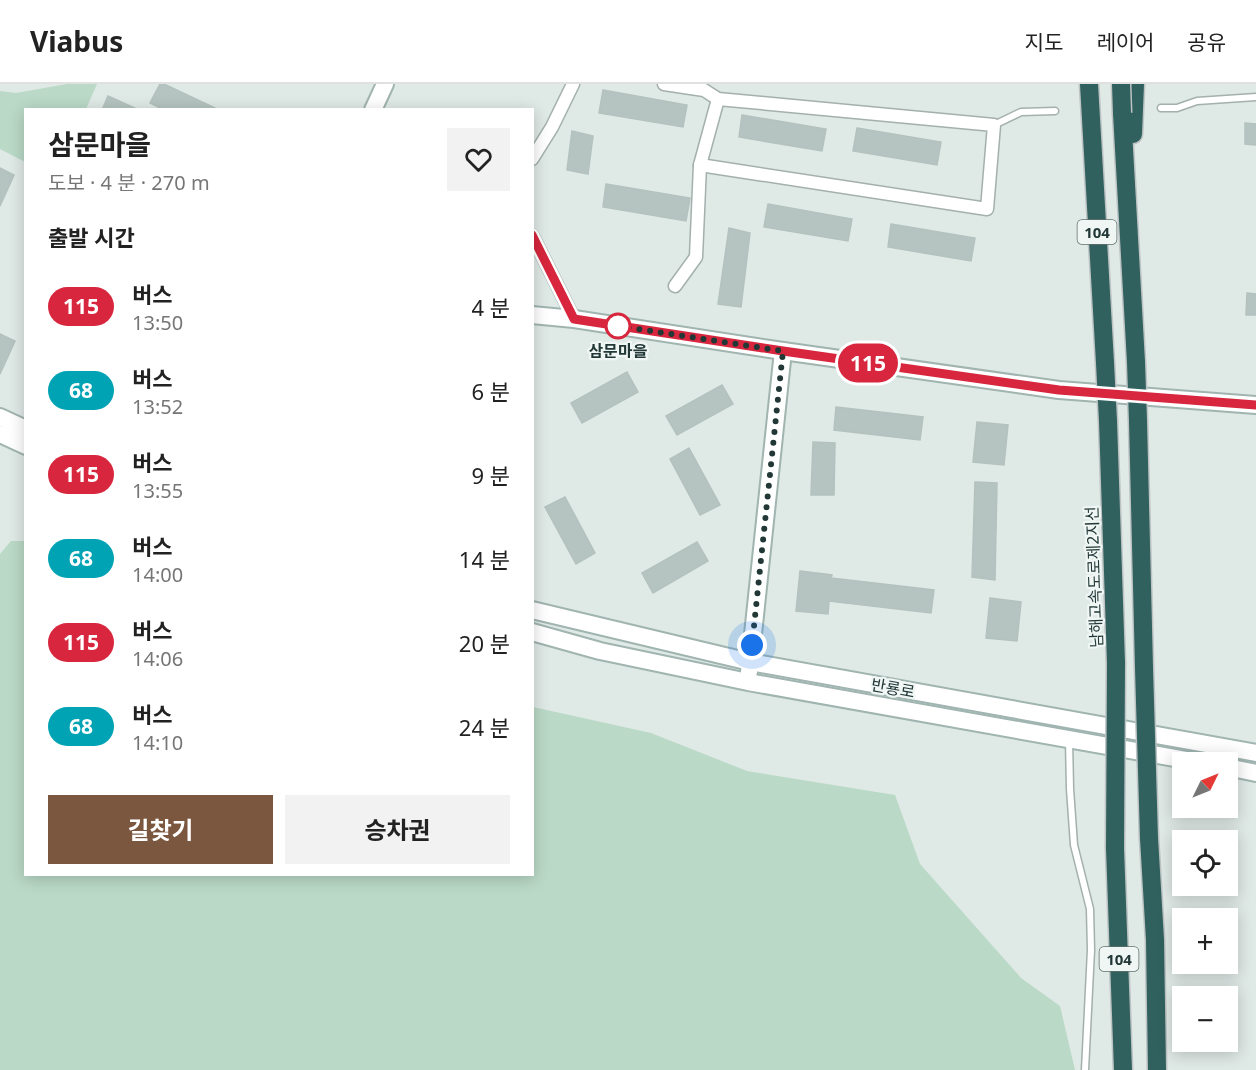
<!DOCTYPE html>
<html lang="ko">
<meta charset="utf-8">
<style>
body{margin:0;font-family:"Noto Sans","Noto Sans KR",sans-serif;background:#f2f2f2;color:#222;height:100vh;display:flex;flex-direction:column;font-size:22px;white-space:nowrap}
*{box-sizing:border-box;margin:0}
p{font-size:20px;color:#767676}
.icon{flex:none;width:33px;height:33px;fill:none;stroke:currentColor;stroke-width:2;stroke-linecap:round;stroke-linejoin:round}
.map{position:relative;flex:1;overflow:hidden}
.sheet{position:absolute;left:24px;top:24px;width:510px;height:768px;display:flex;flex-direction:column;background:#fff;border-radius:0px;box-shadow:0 3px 15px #0003}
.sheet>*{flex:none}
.badge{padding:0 12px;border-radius:20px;font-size:21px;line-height:39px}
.needle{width:39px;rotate:47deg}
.buttons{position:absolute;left:1172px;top:668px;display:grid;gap:12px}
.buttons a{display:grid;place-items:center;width:66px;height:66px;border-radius:0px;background:#fff;box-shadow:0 3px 15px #0003;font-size:30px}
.you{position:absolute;width:30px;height:30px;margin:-15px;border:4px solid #fff;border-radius:50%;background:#1a73e8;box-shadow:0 0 0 9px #1a73e833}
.map>.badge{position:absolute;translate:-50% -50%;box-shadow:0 0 0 3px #fff}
h2{padding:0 24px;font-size:22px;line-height:54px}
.round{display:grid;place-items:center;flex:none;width:63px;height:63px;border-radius:0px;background:#f2f2f2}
.overview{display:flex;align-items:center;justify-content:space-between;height:102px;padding:0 24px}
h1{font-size:28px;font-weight:700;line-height:45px}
.button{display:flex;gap:12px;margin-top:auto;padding:12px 24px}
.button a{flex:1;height:69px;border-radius:0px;background:#7a573e;color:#fff;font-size:24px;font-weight:700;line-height:69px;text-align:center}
.button a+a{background:#f2f2f2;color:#222}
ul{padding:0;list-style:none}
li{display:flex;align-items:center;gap:18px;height:84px;padding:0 24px}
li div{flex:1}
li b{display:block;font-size:22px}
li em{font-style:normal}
li .badge{min-width:66px;font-weight:700;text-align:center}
header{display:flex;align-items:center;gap:36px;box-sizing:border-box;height:84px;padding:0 30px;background:#fff;border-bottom:2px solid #e0e0e0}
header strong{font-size:28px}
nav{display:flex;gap:33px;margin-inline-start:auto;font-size:21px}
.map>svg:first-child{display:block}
.green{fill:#bad9c7}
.building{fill:#b5c4c0;stroke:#b3c2be;stroke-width:1.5}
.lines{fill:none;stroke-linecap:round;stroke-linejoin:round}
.lane-casing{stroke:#a3b0ae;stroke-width:9}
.street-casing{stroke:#a3b0ae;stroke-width:15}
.secondary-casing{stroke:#a0b4b0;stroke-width:20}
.highway-casing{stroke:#bdc3c3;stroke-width:21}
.lane{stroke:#fff;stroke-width:6}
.street{stroke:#fff;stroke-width:12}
.secondary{stroke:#fff;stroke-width:16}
.highway{stroke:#30615f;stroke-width:18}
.highway-bridge-casing{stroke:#bdc3c3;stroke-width:21;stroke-linecap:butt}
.highway-bridge{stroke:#30615f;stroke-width:18}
.line-casing{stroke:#fff;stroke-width:14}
.line{stroke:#d7263d;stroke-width:9}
.walk{stroke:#223836;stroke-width:6;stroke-dasharray:0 10.8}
.stop-dot{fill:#fff;stroke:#d7263d;stroke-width:3}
.labels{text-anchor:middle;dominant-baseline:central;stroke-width:4.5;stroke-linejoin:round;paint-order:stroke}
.shield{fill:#eff6f4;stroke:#60716f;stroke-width:1.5}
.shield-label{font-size:15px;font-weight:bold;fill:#223836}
.stop-label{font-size:16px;font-weight:bold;fill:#223836;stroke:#eff6f4}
.street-label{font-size:16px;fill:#223836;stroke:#eff6f4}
</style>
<header>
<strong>Viabus</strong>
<nav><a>지도</a><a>레이어</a><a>공유</a></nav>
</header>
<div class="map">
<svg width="1256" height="986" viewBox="0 0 1256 986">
<rect width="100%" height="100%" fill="#dfe9e6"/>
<g class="green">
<polygon points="67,0 97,0 86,25 26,26 25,78 0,65 0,7 16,9"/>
<polygon points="11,457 26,457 26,790 532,790 533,623 651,649 747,687 895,711 920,780 1021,894 1060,922 1075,986 0,986 0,470"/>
</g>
<g class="building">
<polygon points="160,0 164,0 219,26 164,26 150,19"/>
<polygon points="603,6 687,21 683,43 599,29"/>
<polygon points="108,12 139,26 102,26"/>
<polygon points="742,31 826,45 822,67 739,53"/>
<polygon points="1245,39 1256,40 1256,61 1245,60"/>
<polygon points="857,44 941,58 937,81 853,67"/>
<polygon points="572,47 593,52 588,90 567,86"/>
<polygon points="0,84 14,91 0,122"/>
<polygon points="606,100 690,114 686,137 603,123"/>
<polygon points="768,120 852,135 848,157 764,143"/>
<polygon points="891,140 975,154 971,177 888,163"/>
<polygon points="729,144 750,149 741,223 718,220"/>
<polygon points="1247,209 1256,210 1256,231 1246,231"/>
<polygon points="0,250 15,257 0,290"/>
<polygon points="627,288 638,308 582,339 571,319"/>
<polygon points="722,301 733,320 677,351 666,332"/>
<polygon points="836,323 923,333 920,356 834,346"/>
<polygon points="977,338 1008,341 1004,381 973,378"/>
<polygon points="813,358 835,359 834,411 811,411"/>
<polygon points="689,364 720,421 700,431 670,375"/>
<polygon points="975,398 997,399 995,496 972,493"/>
<polygon points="565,413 595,469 576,480 545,423"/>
<polygon points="697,458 708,477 653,509 642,489"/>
<polygon points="800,487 832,491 831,494 934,506 931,529 829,517 828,530 796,527"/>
<polygon points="990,514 1021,518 1017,557 986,554"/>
</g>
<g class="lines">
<defs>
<g id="lane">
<polyline points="1161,24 1177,24 1197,17 1256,13"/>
<polyline points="994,41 1021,28 1055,27"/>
<polyline points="1069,656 1070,705 1074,761 1090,825 1091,866 1085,986"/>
</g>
<g id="street">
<polyline points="664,0 704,6 718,15 994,41 987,125 700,81"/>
<polyline points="532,75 552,43 573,0"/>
<polyline points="532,151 574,235"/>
<polyline points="675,202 696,173 700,81 718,15"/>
</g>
<g id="secondary">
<polyline points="373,26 385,0"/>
<polyline points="532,231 574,235 783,267 1059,306 1256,321"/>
<polyline points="0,333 26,345"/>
<polyline points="0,350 26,362"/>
<polyline points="532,526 750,578 1256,669"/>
<polyline points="532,548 600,567 748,598 1197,678"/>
<polyline points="749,588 783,267"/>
<polyline points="1227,683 1256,689"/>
</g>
<g id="highway">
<polyline points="1089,0 1105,279"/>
<polyline points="1122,29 1136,278"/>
<polyline points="1133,50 1135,0"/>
<polyline points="1108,337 1116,579"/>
<polyline points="1138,337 1144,584"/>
<polyline points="1149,754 1155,856 1157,986"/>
<polyline points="1115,764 1123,986"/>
</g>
</defs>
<use href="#lane" class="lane-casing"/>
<use href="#street" class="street-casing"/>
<use href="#secondary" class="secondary-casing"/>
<use href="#highway" class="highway-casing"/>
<use href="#lane" class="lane"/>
<use href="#street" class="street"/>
<use href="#secondary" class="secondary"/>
<use href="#highway" class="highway"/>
<defs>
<g id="highway-bridge">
<polyline points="1121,0 1122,29"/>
<polyline points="1136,278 1138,337"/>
<polyline points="1105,279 1108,337"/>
<polyline points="1144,584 1149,754"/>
<polyline points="1115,764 1116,579"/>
</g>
</defs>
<use href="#highway-bridge" class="highway-bridge-casing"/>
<use href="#highway-bridge" class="highway-bridge"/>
</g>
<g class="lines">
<defs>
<polyline id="line" points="532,151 574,235 783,267 1059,306 1256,321"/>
</defs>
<use href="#line" class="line-casing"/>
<use href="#line" class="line"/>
<polyline class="walk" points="618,242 783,267 752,561"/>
</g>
<circle class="stop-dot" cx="618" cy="242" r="12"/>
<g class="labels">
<g class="shield">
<rect x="1077.5" y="136" width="39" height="24" rx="4.5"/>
<rect x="1099.5" y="863" width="39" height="24" rx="4.5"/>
</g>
<g class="shield-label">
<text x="1097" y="148">104</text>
<text x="1119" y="875">104</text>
</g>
<g class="stop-label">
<text x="618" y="267">삼문마을</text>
</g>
<g class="street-label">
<text transform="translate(1094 493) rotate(-92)">남해고속도로제2지선</text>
<text transform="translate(893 604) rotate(10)">반룡로</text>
</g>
</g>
</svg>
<div class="buttons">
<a><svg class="needle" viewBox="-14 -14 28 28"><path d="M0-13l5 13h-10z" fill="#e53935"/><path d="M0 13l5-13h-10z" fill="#767676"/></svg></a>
<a><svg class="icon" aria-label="locate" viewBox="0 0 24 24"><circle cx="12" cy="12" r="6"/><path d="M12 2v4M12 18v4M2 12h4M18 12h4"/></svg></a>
<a>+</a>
<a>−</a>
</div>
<div class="you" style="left:752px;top:561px"></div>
<b class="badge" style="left:868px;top:279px;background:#d7263d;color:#fff">115</b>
<section class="sheet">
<div class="overview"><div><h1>삼문마을</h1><p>도보 · 4 분 · 270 m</p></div><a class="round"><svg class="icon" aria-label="heart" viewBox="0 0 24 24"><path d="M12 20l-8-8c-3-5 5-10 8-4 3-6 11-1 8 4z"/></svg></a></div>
<h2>출발 시간</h2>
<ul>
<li><span class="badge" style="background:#d7263d;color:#fff">115</span><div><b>버스</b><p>13:50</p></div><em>4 분</em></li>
<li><span class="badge" style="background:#00a3b4;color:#fff">68</span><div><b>버스</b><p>13:52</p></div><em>6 분</em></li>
<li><span class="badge" style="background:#d7263d;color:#fff">115</span><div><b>버스</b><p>13:55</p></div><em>9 분</em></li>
<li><span class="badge" style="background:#00a3b4;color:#fff">68</span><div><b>버스</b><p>14:00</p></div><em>14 분</em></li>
<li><span class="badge" style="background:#d7263d;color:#fff">115</span><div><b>버스</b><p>14:06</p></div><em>20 분</em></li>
<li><span class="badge" style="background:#00a3b4;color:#fff">68</span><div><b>버스</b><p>14:10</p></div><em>24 분</em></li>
</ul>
<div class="button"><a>길찾기</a><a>승차권</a></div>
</section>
</div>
